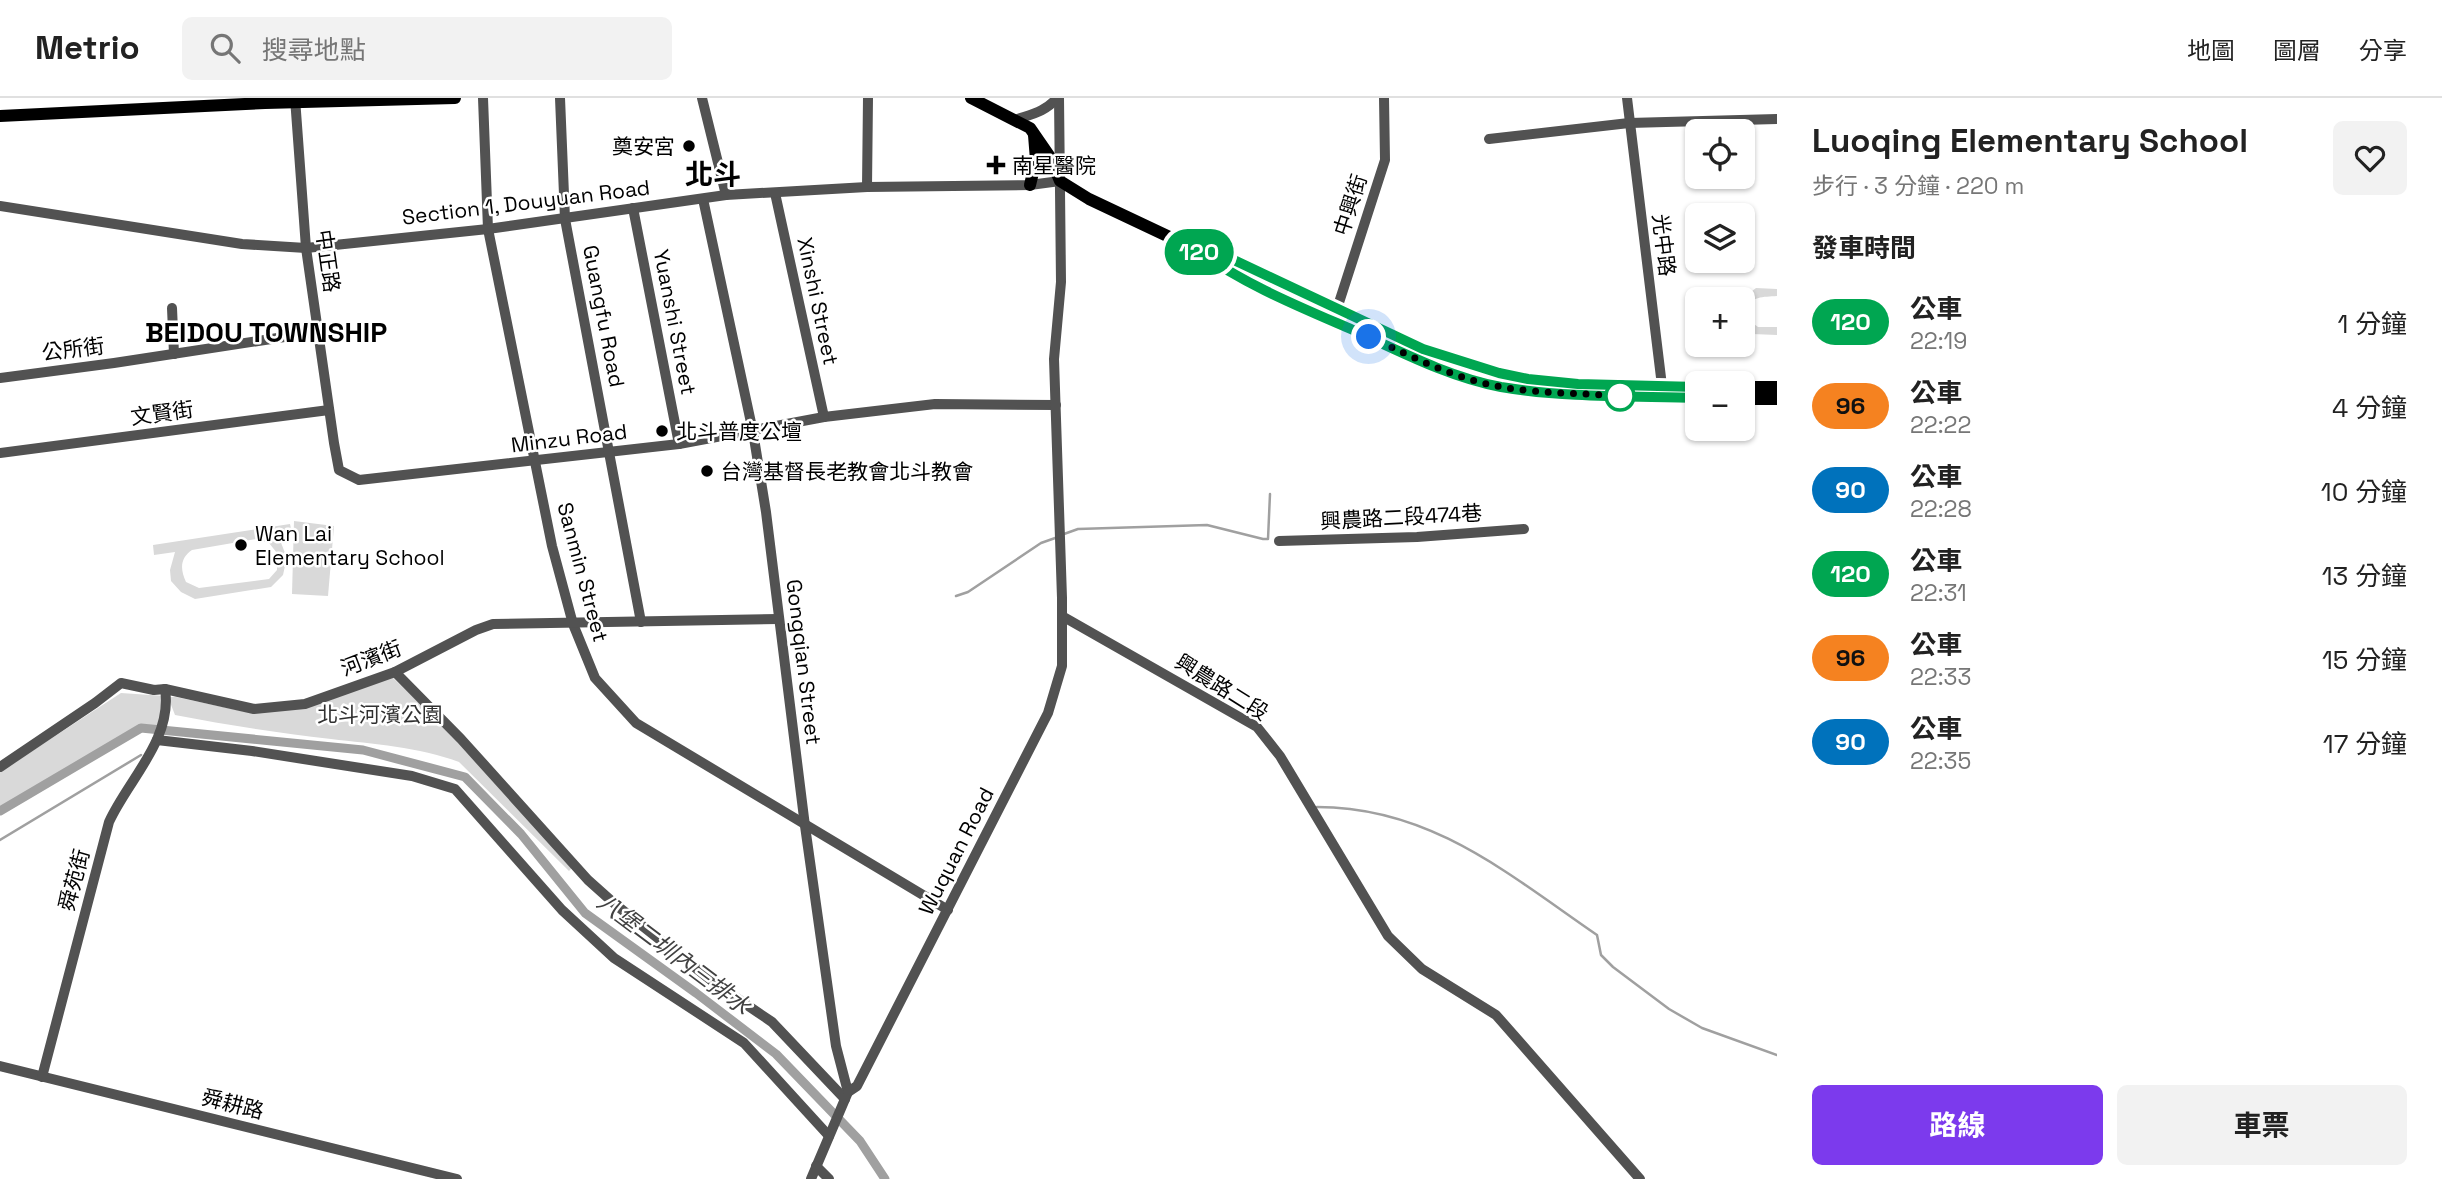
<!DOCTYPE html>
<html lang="zh-TW">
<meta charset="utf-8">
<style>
body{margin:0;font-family:"Space Grotesk","Noto Sans TC",sans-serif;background:#f2f2f2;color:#222;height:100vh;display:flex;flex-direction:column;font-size:26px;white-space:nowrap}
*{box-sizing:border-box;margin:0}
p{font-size:23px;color:#767676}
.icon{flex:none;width:38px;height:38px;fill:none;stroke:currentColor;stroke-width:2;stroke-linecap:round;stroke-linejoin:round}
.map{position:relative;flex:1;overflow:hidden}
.details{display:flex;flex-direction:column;background:#fff;width:665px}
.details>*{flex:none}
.badge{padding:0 14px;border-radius:23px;font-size:24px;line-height:46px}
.tools{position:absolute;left:1685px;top:21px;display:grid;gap:14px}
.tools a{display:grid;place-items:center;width:70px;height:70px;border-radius:10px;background:#fff;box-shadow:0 2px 5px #0004;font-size:35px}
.you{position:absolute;width:35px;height:35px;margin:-18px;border:5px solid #fff;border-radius:50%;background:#1a73e8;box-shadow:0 0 0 10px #1a73e833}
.map>.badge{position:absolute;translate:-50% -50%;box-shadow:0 0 0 4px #fff}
h2{padding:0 35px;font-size:26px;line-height:63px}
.round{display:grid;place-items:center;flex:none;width:74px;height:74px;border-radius:10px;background:#f2f2f2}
.headline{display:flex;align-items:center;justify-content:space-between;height:119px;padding:0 35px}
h1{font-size:33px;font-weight:700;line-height:52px}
.primary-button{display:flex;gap:14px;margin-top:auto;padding:14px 35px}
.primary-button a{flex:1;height:80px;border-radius:10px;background:#7c3aed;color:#fff;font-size:28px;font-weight:700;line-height:80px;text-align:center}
.primary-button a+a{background:#f2f2f2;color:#222}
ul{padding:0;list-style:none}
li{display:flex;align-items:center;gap:21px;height:84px;padding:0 35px}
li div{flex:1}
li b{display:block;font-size:26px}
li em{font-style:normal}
li .badge{min-width:77px;font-weight:700;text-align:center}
header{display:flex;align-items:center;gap:42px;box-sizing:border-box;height:98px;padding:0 35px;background:#fff;border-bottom:2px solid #e0e0e0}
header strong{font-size:33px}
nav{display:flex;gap:38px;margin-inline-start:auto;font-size:24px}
.search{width:490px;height:63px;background:#f2f2f2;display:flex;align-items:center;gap:18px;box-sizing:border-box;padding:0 24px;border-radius:10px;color:#767676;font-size:26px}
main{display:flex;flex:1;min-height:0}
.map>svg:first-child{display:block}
.green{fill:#d9d9d9;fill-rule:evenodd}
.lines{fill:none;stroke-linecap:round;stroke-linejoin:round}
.stream{stroke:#a0a0a0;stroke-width:2.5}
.canal{stroke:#a0a0a0;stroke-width:9}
.minor{stroke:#525252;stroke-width:10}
.major{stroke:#000;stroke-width:12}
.line-casing{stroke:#fff;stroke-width:16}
.line{stroke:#00a651;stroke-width:10}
.walk{stroke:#000;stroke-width:7;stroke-dasharray:0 12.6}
.poi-dot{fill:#000;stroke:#fff;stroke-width:2.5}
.stop-dot{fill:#fff;stroke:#00a651;stroke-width:3.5}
.labels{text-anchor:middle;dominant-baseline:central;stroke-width:5;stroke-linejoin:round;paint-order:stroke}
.poi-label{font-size:21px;fill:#000;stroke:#fff;text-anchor:start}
.street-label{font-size:21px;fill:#000;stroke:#fff}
.park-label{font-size:21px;fill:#303030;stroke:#fff}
.water-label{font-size:23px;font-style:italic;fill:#414141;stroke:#fff}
.district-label{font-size:28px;font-weight:bold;fill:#000;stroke:#fff}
</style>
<header>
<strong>Metrio</strong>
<div class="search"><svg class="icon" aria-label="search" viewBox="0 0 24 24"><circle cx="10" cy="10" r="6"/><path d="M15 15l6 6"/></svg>搜尋地點</div>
<nav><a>地圖</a><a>圖層</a><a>分享</a></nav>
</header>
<main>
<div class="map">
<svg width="1777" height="1081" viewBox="0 0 1777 1081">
<rect width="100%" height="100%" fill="#fff"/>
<g class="green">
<path d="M1756 190 1777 191V198C1763 199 1751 198 1745 212L1747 221 1758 229H1777V237L1752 236 1743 229 1742 201Z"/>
<polygon points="294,423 334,428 328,498 292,496"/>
<path d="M290 426 292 435 278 437 285 455V468L283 477 271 489 195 501 181 494 171 483 170 472 175 454 154 457 153 447ZM256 441 269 445 277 455V472L269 481 199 490 186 484C180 471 180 460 192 452Z"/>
<path d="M391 578 483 666 573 769 569 773 459 664C419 649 373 646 331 641 278 635 227 627 175 617L168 599H176L251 615Z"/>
<polygon points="121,595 165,598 161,632 141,630 0,714 0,674"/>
</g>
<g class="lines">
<g class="stream">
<polyline points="1064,436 1078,431 1207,427 1263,441 1268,441 1270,396"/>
<polyline points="956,498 968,494 1041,445 1058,439"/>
<path d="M1317 709C1431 709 1508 776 1597 837L1601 857 1613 869 1669 911 1702 930 1777 957"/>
<polyline points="0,742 141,657"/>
</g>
<polyline class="canal" points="0,713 141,630 363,652 465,679 521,736 585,815 696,895 776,956 860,1043 885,1081"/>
<g class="minor">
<polyline points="295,0 306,150 334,345 339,372 359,382 679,346 824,319 935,306 1056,307"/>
<polyline points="483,0 488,131 552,448 573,526 595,580 636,625 948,812"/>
<polyline points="560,0 565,121 641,524"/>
<polyline points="702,0 726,97"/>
<polyline points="1627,0 1663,296"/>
<path d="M1015 22C1032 16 1045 14 1057 0"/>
<polyline points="1489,41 1629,25 1777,21"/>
<polyline points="867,89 868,0"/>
<polyline points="775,95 824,319"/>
<polyline points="703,101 753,334 766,414 805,728 836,948 848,994 811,1081"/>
<polyline points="0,108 242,146 306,150 488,131 726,97 867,89 1030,87 1060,83"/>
<polyline points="633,110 679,346"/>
<polyline points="172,210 174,256"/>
<polyline points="1335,217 1385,62 1384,0"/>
<polyline points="0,280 114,265 317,234"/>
<polyline points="0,355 329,312"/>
<polyline points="1279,443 1417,439 1524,431"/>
<polyline points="1062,518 1257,629 1280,658 1388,838 1422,871 1496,917 1640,1081"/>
<polyline points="395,574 461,641 588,782 616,807 716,886 772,924 845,1001"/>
<polyline points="157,642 252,653 412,678 455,691 562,812 614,860 744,945 829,1038"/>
<polyline points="0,669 95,605 121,585 154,592 165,591 254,611 305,606 395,574 476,532 493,526 778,521"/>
<polyline points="0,968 457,1081"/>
<path d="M42 979 109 724C128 682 173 641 165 591"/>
<polyline points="848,994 857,988 1048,615 1062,568 1062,500 1054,261 1061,184 1059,0"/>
<polyline points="816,1068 829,1081"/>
</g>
<g class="major">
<polyline points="971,0 1030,30 1050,59 1060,83 1089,101 1197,152 1213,164 1254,186 1412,260 1461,279 1500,289 1547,295 1698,300"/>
<polyline points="0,18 265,5 455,0"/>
<polyline points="1030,87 1036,62 1034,37"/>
<polyline points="1197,152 1219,155 1423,251 1499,275 1528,281 1579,286 1698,289"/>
<polyline points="1743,289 1777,289"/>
<polyline points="1743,301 1777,301"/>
</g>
</g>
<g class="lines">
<defs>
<path id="line" d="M1698 289 1578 286 1528 281 1499 275 1423 251 1219 155 1197 152C1243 186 1300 209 1353 232 1401 254 1449 279 1501 289 1566 300 1632 298 1698 300"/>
</defs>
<use href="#line" class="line-casing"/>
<use href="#line" class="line"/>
<path class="walk" d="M1369 239C1413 259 1455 281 1502 289 1541 296 1584 295 1620 298"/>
</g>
<g class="poi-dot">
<circle cx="689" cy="48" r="7"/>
<path d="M992.5 56.5h7v7h7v7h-7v7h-7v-7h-7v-7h7z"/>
<circle cx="662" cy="333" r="7"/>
<circle cx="707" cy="373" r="7"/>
<circle cx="241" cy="447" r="7"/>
</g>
<circle class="stop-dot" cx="1620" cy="298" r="14"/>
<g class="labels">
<g class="poi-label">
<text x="675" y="48" text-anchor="end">奠安宮</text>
<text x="1012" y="67">南星醫院</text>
<text x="676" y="333">北斗普度公壇</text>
<text x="721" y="373">台灣基督長老教會北斗教會</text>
<text x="255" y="435">Wan Lai<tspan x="255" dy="24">Elementary School</tspan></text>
</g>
<g class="street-label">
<text transform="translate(526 104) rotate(-7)">Section 1, Douyuan Road</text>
<text transform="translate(1350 107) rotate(-72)">中興街</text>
<text transform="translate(1664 147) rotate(83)">光中路</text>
<text transform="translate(328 163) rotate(82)">中正路</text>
<text transform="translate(818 203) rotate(78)">Xinshi Street</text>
<text transform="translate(604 218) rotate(79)">Guangfu Road</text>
<text transform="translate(675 224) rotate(79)">Yuanshi Street</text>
<text transform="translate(73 251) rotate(-7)">公所街</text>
<text transform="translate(162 315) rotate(-8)">文賢街</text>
<text transform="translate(569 340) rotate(-7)">Minzu Road</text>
<text transform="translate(1401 419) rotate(-3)">興農路二段474巷</text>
<text transform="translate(583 474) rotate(75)">Sanmin Street</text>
<text transform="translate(371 560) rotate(-21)">河濱街</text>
<text transform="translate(804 564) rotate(83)">Gongqian Street</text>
<text transform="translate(1222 589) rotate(32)">興農路二段</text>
<text transform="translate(956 753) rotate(-63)">Wuquan Road</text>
<text transform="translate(74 782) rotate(-75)">舜苑街</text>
<text transform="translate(233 1006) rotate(14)">舜耕路</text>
</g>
<g class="park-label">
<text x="380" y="616">北斗河濱公園</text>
</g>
<g class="water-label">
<text transform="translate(674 856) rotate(37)">八堡二圳內三排水</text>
</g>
<g class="district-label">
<text x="713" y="76">北斗</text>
<text x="266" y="234">BEIDOU TOWNSHIP</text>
</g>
</g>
</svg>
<div class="tools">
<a><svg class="icon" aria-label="locate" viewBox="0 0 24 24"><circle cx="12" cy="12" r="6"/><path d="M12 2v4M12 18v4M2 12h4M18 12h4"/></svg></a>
<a><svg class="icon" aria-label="layers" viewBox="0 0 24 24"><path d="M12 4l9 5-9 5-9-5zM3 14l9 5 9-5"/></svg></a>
<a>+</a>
<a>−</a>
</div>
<div class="you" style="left:1369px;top:239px"></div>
<b class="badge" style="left:1199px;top:154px;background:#00a651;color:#fff">120</b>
</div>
<section class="details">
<div class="headline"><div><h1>Luoqing Elementary School</h1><p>步行 · 3 分鐘 · 220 m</p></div><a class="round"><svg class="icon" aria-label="heart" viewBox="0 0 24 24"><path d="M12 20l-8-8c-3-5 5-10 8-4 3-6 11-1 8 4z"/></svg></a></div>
<h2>發車時間</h2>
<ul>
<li><span class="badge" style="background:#00a651;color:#fff">120</span><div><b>公車</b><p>22:19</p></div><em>1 分鐘</em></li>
<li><span class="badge" style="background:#f58220;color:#111">96</span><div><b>公車</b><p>22:22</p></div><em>4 分鐘</em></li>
<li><span class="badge" style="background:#0072bc;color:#fff">90</span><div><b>公車</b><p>22:28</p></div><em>10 分鐘</em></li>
<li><span class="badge" style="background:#00a651;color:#fff">120</span><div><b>公車</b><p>22:31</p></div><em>13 分鐘</em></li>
<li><span class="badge" style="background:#f58220;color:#111">96</span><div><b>公車</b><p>22:33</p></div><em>15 分鐘</em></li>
<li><span class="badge" style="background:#0072bc;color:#fff">90</span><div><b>公車</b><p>22:35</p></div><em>17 分鐘</em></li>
</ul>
<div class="primary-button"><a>路線</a><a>車票</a></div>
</section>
</main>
